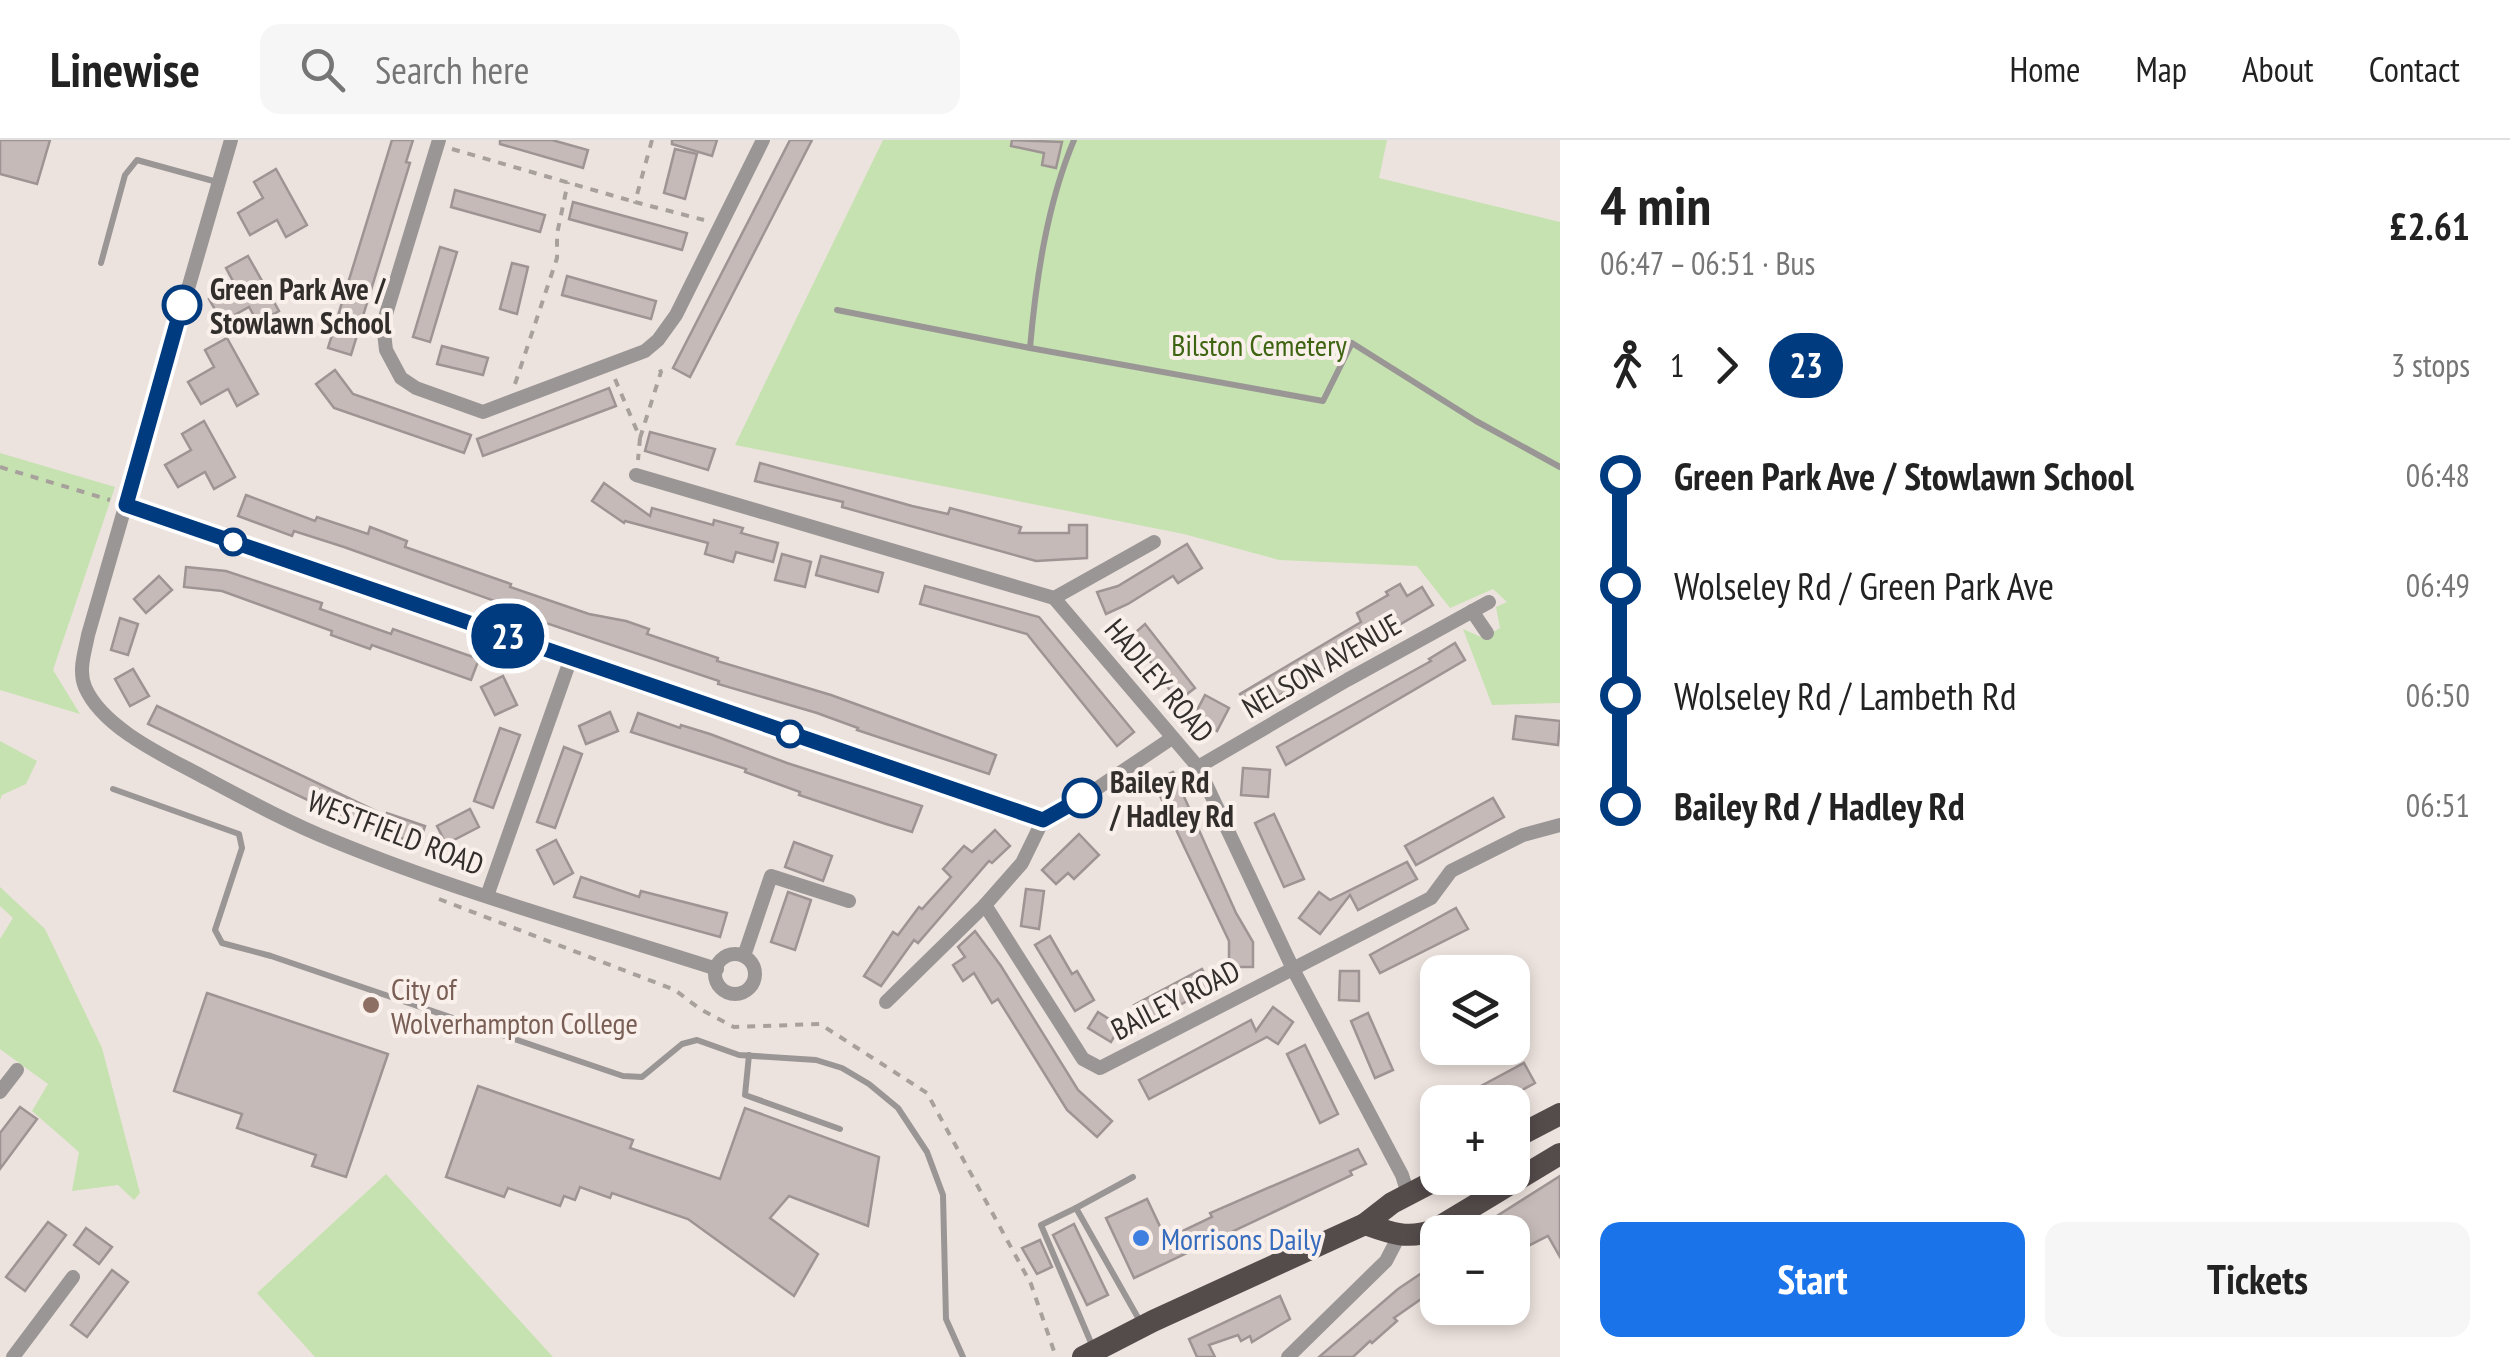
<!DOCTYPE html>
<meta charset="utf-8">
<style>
body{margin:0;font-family:"PT Sans Narrow",sans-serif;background:#f6f6f6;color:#222;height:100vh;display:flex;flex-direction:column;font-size:38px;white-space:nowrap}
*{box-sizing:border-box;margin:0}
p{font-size:32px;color:#767676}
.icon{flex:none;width:55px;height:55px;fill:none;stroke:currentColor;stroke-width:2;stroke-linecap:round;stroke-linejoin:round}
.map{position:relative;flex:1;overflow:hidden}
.drawer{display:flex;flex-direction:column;background:#fff;width:950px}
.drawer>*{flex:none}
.badge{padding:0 20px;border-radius:32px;font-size:35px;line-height:65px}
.tools{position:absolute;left:1420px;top:815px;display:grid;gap:20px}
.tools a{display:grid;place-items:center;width:110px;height:110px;border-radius:20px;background:#fff;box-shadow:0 5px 15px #0003;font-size:50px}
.map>.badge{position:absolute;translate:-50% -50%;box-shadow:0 0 0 5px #fff}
.legs{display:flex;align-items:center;gap:15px;height:110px;padding:0 40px;font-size:32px}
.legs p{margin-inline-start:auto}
.head{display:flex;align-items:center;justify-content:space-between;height:170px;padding:0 40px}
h1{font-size:55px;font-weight:700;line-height:75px}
.cta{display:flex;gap:20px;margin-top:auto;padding:20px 40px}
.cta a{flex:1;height:115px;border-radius:20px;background:#1a73e8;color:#fff;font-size:40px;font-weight:700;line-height:115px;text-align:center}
.cta a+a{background:#f6f6f6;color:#222}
ul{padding:0 40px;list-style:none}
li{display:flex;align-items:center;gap:35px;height:110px;font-size:38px}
li i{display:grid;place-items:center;width:15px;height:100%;margin:0 12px;background:currentColor}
li i::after{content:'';width:25px;height:25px;margin:-12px;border:8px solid;border-radius:50%;background:#fff}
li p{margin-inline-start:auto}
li:first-child i{background:linear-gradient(#0000 50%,currentColor 0)}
li:last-child i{background:linear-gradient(currentColor 50%,#0000 0)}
header{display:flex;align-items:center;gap:60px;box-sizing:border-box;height:140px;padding:0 50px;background:#fff;border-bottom:2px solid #e0e0e0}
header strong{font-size:48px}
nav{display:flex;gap:55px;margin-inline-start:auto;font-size:35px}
.search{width:700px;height:90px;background:#f6f6f6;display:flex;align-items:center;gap:25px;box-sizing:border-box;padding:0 35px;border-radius:20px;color:#767676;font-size:38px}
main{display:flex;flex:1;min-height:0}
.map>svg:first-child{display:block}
.green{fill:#c5e2b0}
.building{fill:#c5bab8;stroke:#9e9493;stroke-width:2.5}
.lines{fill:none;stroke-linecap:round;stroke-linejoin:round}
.path{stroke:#a8a09c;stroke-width:4;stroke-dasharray:8 8;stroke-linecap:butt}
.service{stroke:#9b9696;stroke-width:6}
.minor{stroke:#9b9696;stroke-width:14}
.trunk{stroke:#544b4b;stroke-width:22}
.line-1-casing{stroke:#fff;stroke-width:22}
.line-1{stroke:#003b80;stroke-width:15}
.stop-1-dot{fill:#fff;stroke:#003b80;stroke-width:5}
.education-dot{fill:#8d6e63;stroke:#faf0eb;stroke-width:4}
.shop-dot{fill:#3f7fe0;stroke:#faf0eb;stroke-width:4}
.labels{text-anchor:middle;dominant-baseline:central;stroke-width:8;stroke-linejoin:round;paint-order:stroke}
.stop-label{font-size:30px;font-weight:bold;fill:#322e2c;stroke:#faf0eb;text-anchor:start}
.park-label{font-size:30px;fill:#3d6411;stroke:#faf0eb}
.street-label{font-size:30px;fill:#322e2c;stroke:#faf0eb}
.education-label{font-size:30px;fill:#785e54;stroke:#faf0eb;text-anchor:start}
.shop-label{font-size:30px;fill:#366cbe;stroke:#faf0eb;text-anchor:start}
</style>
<header>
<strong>Linewise</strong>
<div class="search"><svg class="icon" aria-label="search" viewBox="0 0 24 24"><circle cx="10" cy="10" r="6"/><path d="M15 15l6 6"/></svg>Search here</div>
<nav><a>Home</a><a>Map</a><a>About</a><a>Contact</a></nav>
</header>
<main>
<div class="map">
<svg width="1560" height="1217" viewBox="0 0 1560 1217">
<rect width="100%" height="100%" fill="#ede3de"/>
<g class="green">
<polygon points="883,0 1387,0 1379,38 1560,82 1560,563 1492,565 1463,489 1483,498 1500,488 1496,467 1507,462 1493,449 1450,468 1417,426 1279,420 1184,394 735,305"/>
<polygon points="0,313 115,347 53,530 80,574 0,550"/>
<polygon points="0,601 37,621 26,644 2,655 0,660"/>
<polygon points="0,747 45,789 102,908 140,1053 134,1060 118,1045 72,1051 79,1012 32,971 48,944 0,909 0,799 13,778 0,766"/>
<polygon points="386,1034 553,1217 315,1217 257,1153"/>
</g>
<g class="building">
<polygon points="0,0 50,0 37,44 0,34"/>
<polygon points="392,0 413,0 406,22 410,23 351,215 328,208"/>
<polygon points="500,0 552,0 588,10 583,28 500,4"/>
<polygon points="672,0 717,0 712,16 672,4"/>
<polygon points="790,0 812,0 690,237 673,228"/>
<polygon points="1012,0 1062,2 1056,28 1042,25 1044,13 1011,6"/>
<polygon points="675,9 697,14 685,59 664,53"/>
<polygon points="276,29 307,85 286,97 277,80 250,95 238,73 263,58 254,42"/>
<polygon points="455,50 545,75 540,92 451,67"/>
<polygon points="573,62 687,93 682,110 569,79"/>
<polygon points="440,107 457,112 430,202 413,197"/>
<polygon points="248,116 279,171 258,183 249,167 222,182 209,159 235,145 226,128"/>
<polygon points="512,123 528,127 517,174 500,169"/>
<polygon points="567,136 656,161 651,179 562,155"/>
<polygon points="227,198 258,254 237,266 228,249 201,264 188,242 214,227 205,210"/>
<polygon points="442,206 488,218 483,235 437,224"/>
<polygon points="335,230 353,254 471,295 464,313 334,268 316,244"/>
<polygon points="609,248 616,266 483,316 477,299"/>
<polygon points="204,281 235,337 214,349 205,332 178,347 165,325 191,310 182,294"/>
<polygon points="650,292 715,309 708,330 645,311"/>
<polygon points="760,323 912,366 948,374 950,368 1021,387 1019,393 1069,393 1069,385 1087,385 1087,418 1036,421 842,367 843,362 755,341"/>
<polygon points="604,343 650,376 652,368 713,385 714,380 743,388 741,393 778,403 773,422 736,412 733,422 705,414 708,403 625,381 624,383 592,361"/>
<polygon points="246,355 315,381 317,377 368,394 370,387 407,401 405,407 511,444 510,447 589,474 626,481 649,489 647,494 718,518 717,521 831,555 996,615 989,634 857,590 858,588 817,573 718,544 719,541 516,473 517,469 344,407 294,391 292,396 238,376"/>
<polygon points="1187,404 1202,428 1178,443 1173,436 1128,464 1106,474 1097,452 1118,446"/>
<polygon points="782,414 811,422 805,447 775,440"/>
<polygon points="821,416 883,433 878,452 816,435"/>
<polygon points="186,427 226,431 322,463 320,469 391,494 393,489 479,519 471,540 372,505 370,509 331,495 332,491 222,451 184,447"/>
<polygon points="159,436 172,450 146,473 134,459"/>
<polygon points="1400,444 1407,456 1422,447 1433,465 1251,572 1240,554 1361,482 1357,473 1388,455 1386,452"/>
<polygon points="925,446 1039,477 1134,592 1117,606 1027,494 920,464"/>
<polygon points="120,478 138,484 128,515 111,510"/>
<polygon points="1145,484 1195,548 1178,561 1163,541 1166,539 1129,498"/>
<polygon points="1455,503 1465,520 1286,625 1277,607 1431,521 1429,519"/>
<polygon points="133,529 149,556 130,566 115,539"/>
<polygon points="503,536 517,565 495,575 481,547"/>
<polygon points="1205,555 1229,568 1217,591 1193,578"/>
<polygon points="157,566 386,676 387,673 425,686 419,704 356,683 148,584"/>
<polygon points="610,572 618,591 586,604 579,586"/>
<polygon points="638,573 680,588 681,585 710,594 787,623 922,666 912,692 886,684 799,655 800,652 745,632 746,629 631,592"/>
<polygon points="1516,576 1560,581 1558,605 1513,599"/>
<polygon points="500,588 520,595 493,668 474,661"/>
<polygon points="564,607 582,614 555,688 537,682"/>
<polygon points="1243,628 1270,630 1268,657 1241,655"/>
<polygon points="1173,632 1236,773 1253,802 1253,827 1229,827 1229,801 1153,641"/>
<polygon points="1493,658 1504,677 1416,725 1405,706"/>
<polygon points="470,669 479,687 446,704 437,686"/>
<polygon points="1274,674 1304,739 1284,747 1255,683"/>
<polygon points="995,690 1010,706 992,723 989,721 918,803 914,800 881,846 864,836 893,792 898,795 919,767 922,769 951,737 943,729 964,706 972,712"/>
<polygon points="1079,694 1099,715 1074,739 1068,733 1056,744 1042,730"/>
<polygon points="556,700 573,733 554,744 537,710"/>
<polygon points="794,702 832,716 823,741 785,727"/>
<polygon points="1407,722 1417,739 1358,770 1350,755 1320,794 1299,778 1319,752 1330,760"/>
<polygon points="581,737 639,757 641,751 727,773 720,797 574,757"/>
<polygon points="1026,749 1044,751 1039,789 1021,786"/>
<polygon points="788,752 811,760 795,810 771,802"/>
<polygon points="1456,768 1468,789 1380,833 1370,815"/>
<polygon points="975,791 1001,826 1078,950 1112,981 1097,997 1067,970 998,859 992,863 974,833 963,841 953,825 965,817 958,807"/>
<polygon points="1050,796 1072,834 1077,831 1094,860 1075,871 1035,805"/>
<polygon points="1202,829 1212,847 1144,885 1134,865"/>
<polygon points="1340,831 1359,831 1359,861 1339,860"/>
<polygon points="207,853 388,914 346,1037 312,1026 316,1015 237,988 242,974 174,951"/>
<polygon points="1273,867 1293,882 1278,904 1267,897 1149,959 1139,940 1251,880 1256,891"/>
<polygon points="1098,872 1120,886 1111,902 1088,888"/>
<polygon points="1368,873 1393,930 1375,938 1351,881"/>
<polygon points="1305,905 1338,974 1320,983 1287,914"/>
<polygon points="1524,923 1535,943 1500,962 1451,962"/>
<polygon points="478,946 633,1000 630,1008 720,1039 745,968 879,1017 868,1086 789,1056 770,1078 818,1114 794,1156 688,1079 612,1053 610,1058 580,1047 575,1060 564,1056 560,1066 508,1048 504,1057 446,1037"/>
<polygon points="20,967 37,979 0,1029 0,993"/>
<polygon points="1358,1009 1366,1024 1350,1031 1352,1035 1134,1138 1106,1078 1147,1059 1166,1099 1212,1077 1210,1073"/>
<polygon points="1560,1036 1560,1117 1548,1096 1512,1114 1512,1092 1495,1092 1489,1081"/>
<polygon points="48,1082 66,1095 25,1151 6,1137"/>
<polygon points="1074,1084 1108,1155 1087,1165 1053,1095"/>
<polygon points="86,1088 112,1107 99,1124 74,1105"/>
<polygon points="1040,1100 1052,1127 1037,1134 1022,1108"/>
<polygon points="1438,1122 1438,1147 1394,1178 1397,1181 1372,1203 1370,1201 1353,1217 1319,1217 1398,1149"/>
<polygon points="112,1130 128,1142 87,1197 71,1185"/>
<polygon points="1280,1156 1290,1179 1252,1202 1250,1196 1241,1201 1238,1195 1209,1205 1215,1217 1197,1217 1189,1199"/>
</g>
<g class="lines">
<g class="path">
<polyline points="652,0 635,62 704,80"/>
<polyline points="452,9 635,62"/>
<polyline points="615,239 640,298 638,320"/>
<polyline points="515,244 557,118 557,94 568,42"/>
<polyline points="640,298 661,232 657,223"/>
<polyline points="0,327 110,360"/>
<polyline points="439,759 675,850 700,869 734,887 820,884 927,953 1031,1144 1056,1217"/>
</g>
<g class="service">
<path d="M1074 0C1047 64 1036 139 1030 208L1323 261 1352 203 1476 281 1560 327"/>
<polyline points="101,123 125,35 137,20 217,42"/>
<polyline points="837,170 1030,208"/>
<polyline points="113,649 239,694 242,708 215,790 222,803 271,816 623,936 642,937 682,904 697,900 739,915 816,920 842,928 869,944 898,968 927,1012 943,1055 946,1179 963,1217"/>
<polyline points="749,915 745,955 840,989"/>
<polyline points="1076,1068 1133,1037"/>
<polyline points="1092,1205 1041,1085 1076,1068 1141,1183"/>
</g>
<g class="minor">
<path d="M231 0 88 495C85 512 78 530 85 547 102 587 162 615 198 634 243 658 287 682 334 701 458 752 589 788 717 829"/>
<polyline points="439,0 383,184 386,210 401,238 416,248 483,272 645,211 658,200 676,175 763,0"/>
<polyline points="636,335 1054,458 1198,627 1294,831 1402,1035 1408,1054"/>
<polyline points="126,365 1043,680"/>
<polyline points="1054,458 1154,402"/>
<polyline points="1472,471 1487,493"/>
<polyline points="1198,627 1347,540 1489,462"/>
<polyline points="487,756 571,518"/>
<polyline points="985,765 1083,919 1100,928 1431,758 1451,731 1523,695 1560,685"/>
<circle cx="735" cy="834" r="20"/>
<polyline points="744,816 771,736 849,761"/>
<polyline points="886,862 985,765 1022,723 1043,680 1059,674 1172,598"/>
<polyline points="0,952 17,930"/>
<polyline points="13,1217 73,1137"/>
<polyline points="1288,1217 1386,1121 1399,1096"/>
</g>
<g class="trunk">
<polyline points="1512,999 1560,974"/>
<path d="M1365 1084C1390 1093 1408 1100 1434 1090L1560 1014"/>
<polyline points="1083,1217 1153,1181 1365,1084 1392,1063 1440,1038"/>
</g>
</g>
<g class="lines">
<defs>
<polyline id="line-1" points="182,165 126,365 1043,680 1082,658"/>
</defs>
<use href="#line-1" class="line-1-casing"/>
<use href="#line-1" class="line-1"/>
</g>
<g class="stop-1-dot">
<circle cx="182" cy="165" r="18"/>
<circle cx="233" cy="402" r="12"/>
<circle cx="790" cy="594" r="12"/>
<circle cx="1082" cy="658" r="18"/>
</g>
<circle class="education-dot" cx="371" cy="865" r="10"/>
<circle class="shop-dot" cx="1141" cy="1098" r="10"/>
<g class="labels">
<g class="stop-label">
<text x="210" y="148">Green Park Ave /<tspan x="210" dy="34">Stowlawn School</tspan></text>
<text x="1110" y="641">Bailey Rd<tspan x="1110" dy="34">/ Hadley Rd</tspan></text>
</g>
<g class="park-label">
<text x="1259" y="204">Bilston Cemetery</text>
</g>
<g class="street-label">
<text transform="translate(1321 525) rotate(-30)">NELSON AVENUE</text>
<text transform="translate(1160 540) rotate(50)">HADLEY ROAD</text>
<text transform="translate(396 692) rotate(21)">WESTFIELD ROAD</text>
<text transform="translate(1175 859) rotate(-27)">BAILEY ROAD</text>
</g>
<g class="education-label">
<text x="391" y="848">City of<tspan x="391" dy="34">Wolverhampton College</tspan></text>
</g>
<g class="shop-label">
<text x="1161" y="1098">Morrisons Daily</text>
</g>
</g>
</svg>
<div class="tools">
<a><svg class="icon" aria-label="layers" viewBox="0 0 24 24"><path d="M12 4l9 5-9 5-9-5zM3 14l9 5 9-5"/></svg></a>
<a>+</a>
<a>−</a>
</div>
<b class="badge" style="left:508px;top:496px;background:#003b80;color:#fff">23</b>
</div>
<section class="drawer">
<div class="head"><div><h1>4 min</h1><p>06:47 – 06:51 · Bus</p></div><b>£2.61</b></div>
<div class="legs"><svg class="icon" aria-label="walk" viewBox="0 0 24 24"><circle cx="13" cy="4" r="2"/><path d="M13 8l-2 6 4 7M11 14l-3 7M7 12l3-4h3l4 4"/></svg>1<svg class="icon" aria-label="forward" viewBox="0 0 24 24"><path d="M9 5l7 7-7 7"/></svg><b class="badge" style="background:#003b80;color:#fff">23</b><p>3 stops</p></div>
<ul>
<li><i style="color:#003b80"></i><b>Green Park Ave / Stowlawn School</b><p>06:48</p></li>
<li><i style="color:#003b80"></i><span>Wolseley Rd / Green Park Ave</span><p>06:49</p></li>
<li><i style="color:#003b80"></i><span>Wolseley Rd / Lambeth Rd</span><p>06:50</p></li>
<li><i style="color:#003b80"></i><b>Bailey Rd / Hadley Rd</b><p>06:51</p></li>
</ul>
<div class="cta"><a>Start</a><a>Tickets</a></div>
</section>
</main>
